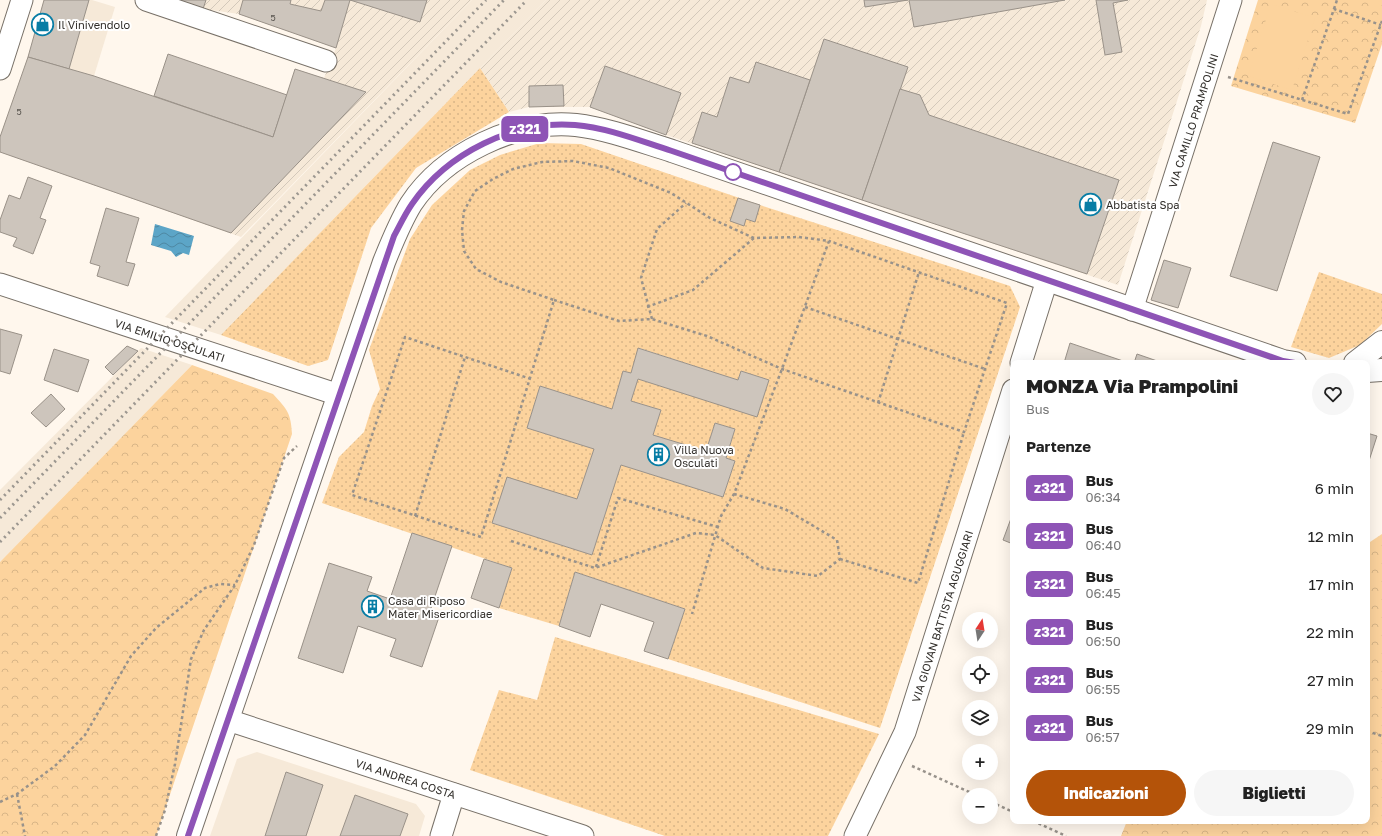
<!DOCTYPE html>
<html lang="it">
<meta charset="utf-8">
<style>
body{margin:0;font-family:"Golos Text",sans-serif;background:#f6f6f6;color:#222;height:100vh;display:flex;flex-direction:column;font-size:15px;white-space:nowrap}
*{box-sizing:border-box;margin:0}
p{font-size:13px;color:#767676}
.icon{flex:none;width:22px;height:22px;fill:none;stroke:currentColor;stroke-width:2;stroke-linecap:round;stroke-linejoin:round}
.map{position:relative;flex:1;overflow:hidden}
.details{position:absolute;left:1010px;top:360px;width:360px;height:464px;display:flex;flex-direction:column;background:#fff;border-radius:8px;box-shadow:0 4px 16px #0002}
.details>*{flex:none}
.badge{padding:0 8px;border-radius:6px;font-size:14px;line-height:26px}
.needle{width:26px;rotate:12deg}
.fabs{position:absolute;left:962px;top:612px;display:grid;gap:8px}
.fabs a{display:grid;place-items:center;width:36px;height:36px;border-radius:50%;background:#fff;box-shadow:0 4px 16px #0002;font-size:20px}
.map>.badge{position:absolute;translate:-50% -50%;box-shadow:0 0 0 2px #fff}
h2{padding:0 16px;font-size:15px;line-height:36px}
.round{display:grid;place-items:center;flex:none;width:42px;height:42px;border-radius:21px;background:#f6f6f6}
.head{display:flex;align-items:center;justify-content:space-between;height:68px;padding:0 16px}
h1{font-size:19px;font-weight:800;line-height:30px}
.cta{display:flex;gap:8px;margin-top:auto;padding:8px 16px}
.cta a{flex:1;height:46px;border-radius:24px;background:#b45309;color:#fff;font-size:16px;font-weight:800;line-height:46px;text-align:center}
.cta a+a{background:#f6f6f6;color:#222}
ul{padding:0;list-style:none}
li{display:flex;align-items:center;gap:12px;height:48px;padding:0 16px}
li div{flex:1}
li b{display:block;font-size:15px}
li em{font-style:normal}
li .badge{min-width:44px;font-weight:700;text-align:center}
.map>svg:first-child{display:block}
.built{fill:#f6e9d8}
.industrial{fill:url(#industrial-furrows)}
.grass{fill:url(#grass-dots);fill-rule:evenodd}
.park{fill:url(#park-crowns)}
.pitch{fill:#fcd39d}
.water{fill:url(#water-waves)}
.building{fill:#cdc5bc;stroke:#999188}
.lines{fill:none;stroke-linecap:round;stroke-linejoin:round}
.minor-casing{stroke:#787168;stroke-width:23}
.tertiary-casing{stroke:#787168;stroke-width:24}
.path{stroke:#98928b;stroke-width:2.5;stroke-dasharray:3 3;stroke-linecap:butt}
.minor{stroke:#fff;stroke-width:21}
.tertiary{stroke:#fff;stroke-width:22}
.rail{stroke:#9c9790;stroke-width:3;stroke-dasharray:2 4;stroke-linecap:butt}
.line-casing{stroke:#fff;stroke-width:9}
.line{stroke:#8e54b6;stroke-width:6}
.stop-dot{fill:#fff;stroke:#8e54b6;stroke-width:2}
.labels{text-anchor:middle;dominant-baseline:central;stroke-width:4;stroke-linejoin:round;paint-order:stroke}
.number-label{font-size:9px;fill:#58544e}
.poi-label{font-size:11px;fill:#312e2a;stroke:#fff;text-anchor:start}
.street-label{font-size:11px;fill:#312e2a;stroke:#fff}
</style>
<div class="map">
<svg width="1382" height="836" viewBox="0 0 1382 836">
<defs>
<pattern id="industrial-furrows" width="10" height="10" patternUnits="userSpaceOnUse"><rect width="10" height="10" fill="#f6e9d8"/><path d="M-1 1l2-2M0 10L10 0M9 11l2-2" fill="none" stroke="#d3c8ba"/></pattern>
<pattern id="grass-dots" width="8" height="8" patternUnits="userSpaceOnUse"><rect width="8" height="8" fill="#fcd39d"/><path d="M2 2h.1M6 6h.1" fill="none" stroke="#d8b587" stroke-width="1.8" stroke-linecap="round"/></pattern>
<pattern id="park-crowns" width="20" height="18" patternUnits="userSpaceOnUse"><rect width="20" height="18" fill="#fcd39d"/><path d="M2 6a3 3 0 1 1 6 0M12 15a3 3 0 1 1 6 0" fill="none" stroke="#d8b587"/></pattern>
<pattern id="water-waves" width="16" height="10" patternUnits="userSpaceOnUse"><rect width="16" height="10" fill="#5ca5c7"/><path d="M0 5q4-4 8 0t8 0" fill="none" stroke="#4d87a2"/></pattern>
</defs>
<rect width="100%" height="100%" fill="#fff7ed"/>
<g class="built">
<polygon points="44,0 92,0 115,7 94,76 28,57"/>
<polygon points="472,0 546,0 221,335 165,317"/>
<polygon points="141,348 192,365 0,562 0,490"/>
<polygon points="257,752 416,804 425,816 419,836 210,836 237,759"/>
</g>
<g class="industrial">
<polygon points="206,0 472,0 241,237 0,152 0,137 28,57 94,76 273,137 295,69 324,78 336,48 239,14 203,9"/>
<polygon points="546,0 1207,0 1201,26 1118,285 666,135 590,107 529,107 509,112 480,68"/>
</g>
<g class="grass">
<polygon points="480,68 509,112 416,168 371,228 328,360 308,366 221,335"/>
<path d="M540 143 581 144 760 205 1010 286 1020 307 880 728 668 659 685 609 575 572 559 626 499 608 512 568 322 503 339 457 364 432 372 406 380 389 369 350 410 239 432 205 470 170 500 155ZM639 348 738 380 741 371 769 380 757 416 638 379 631 401 661 410 653 435 706 451 715 423 735 429 726 458 735 461 723 497 621 465 592 555 492 523 577 499 594 449 527 428 540 386 612 409 623 371 631 373Z"/>
<polygon points="1319,272 1382,294 1382,324 1360,345 1329,358 1291,347"/>
<polygon points="555,637 879,734 828,836 665,836 470,770 499,690 537,700"/>
</g>
<g class="park">
<polygon points="1258,0 1382,0 1382,44 1355,123 1231,86"/>
<path d="M192 365 273 394C287 409 291 413 292 434L156 836H0V562Z"/>
<polygon points="1382,534 1382,836 1121,836 1127,821 1367,821 1367,552 1370,542"/>
</g>
<polygon class="pitch" points="1271,4 1315,18 1292,90 1248,76"/>
<polygon class="water" points="155,224 194,236 189,255 183,253 176,257 171,251 151,245"/>
<g class="building">
<polygon points="44,0 89,0 69,69 28,57"/>
<polygon points="176,0 206,0 203,9"/>
<polygon points="243,0 291,0 290,4 321,11 325,0 427,0 420,22 350,0 336,48 239,14"/>
<polygon points="864,0 908,0 865,7"/>
<polygon points="909,0 1065,0 914,27"/>
<polygon points="1096,0 1128,0 1113,3 1122,52 1105,55"/>
<polygon points="824,39 908,67 862,200 779,172"/>
<polygon points="168,54 287,95 273,137 154,96"/>
<polygon points="28,57 94,76 273,137 295,69 366,92 231,233 0,152 0,137"/>
<polygon points="756,62 810,80 779,172 692,143 702,112 717,117 730,77 749,83"/>
<polygon points="605,66 681,93 666,135 590,107"/>
<polygon points="563,85 564,106 529,107 529,86"/>
<polygon points="900,89 920,95 929,115 1119,180 1087,274 862,200"/>
<polygon points="1273,142 1320,157 1277,291 1230,276"/>
<polygon points="28,177 52,186 40,218 46,220 33,254 13,246 17,238 0,232 0,220 9,195 20,199"/>
<polygon points="738,198 760,205 755,222 746,219 744,226 730,221"/>
<polygon points="106,208 139,218 126,262 135,264 128,286 97,276 100,266 90,263"/>
<polygon points="1164,260 1191,268 1178,308 1151,300"/>
<polygon points="0,329 22,335 10,374 0,371"/>
<polygon points="1070,343 1129,363 1064,363"/>
<polygon points="127,346 138,351 113,375 105,367"/>
<polygon points="638,348 738,380 741,371 769,380 757,417 638,379 631,401 661,410 653,435 706,451 715,423 735,429 726,458 735,461 723,497 621,465 592,555 492,523 507,477 577,499 594,449 527,428 540,386 612,409 623,371 631,373"/>
<polygon points="54,349 89,360 78,392 44,380"/>
<polygon points="1137,354 1163,363 1134,363"/>
<polygon points="51,394 65,409 46,427 31,413"/>
<polygon points="1367,433 1377,436 1367,467"/>
<polygon points="1013,513 1013,544 1003,540"/>
<polygon points="412,533 452,546 429,614 439,617 422,667 390,656 396,639 358,626 343,673 298,658 329,563 372,577 367,591 390,599"/>
<polygon points="484,559 512,568 499,608 471,598"/>
<polygon points="575,572 685,609 668,659 644,651 654,622 601,604 590,637 559,626"/>
<polygon points="286,772 323,785 306,836 265,836"/>
<polygon points="355,795 408,814 400,836 340,836"/>
</g>
<g class="lines">
<defs>
<g id="minor">
<polyline points="146,0 326,61"/>
<polyline points="0,69 22,0"/>
<path id="s1" d="M0 284 339 395"/>
<path id="s2" d="M1132 310 1231 0"/>
<polyline points="1021,363 1047,280"/>
<path id="s3" d="M228 720 583 836"/>
<polyline points="441,836 454,794"/>
<path id="s4" d="M855 836 905 732 1013 390"/>
</g>
<g id="tertiary">
<polyline points="1355,363 1382,342"/>
<polyline points="1367,371 1382,370"/>
<path d="M188 836 384 262C392 242 400 222 411 204 444 154 516 119 576 125 609 129 640 141 672 151L1283 361 1295 363"/>
</g>
</defs>
<use href="#minor" class="minor-casing"/>
<use href="#tertiary" class="tertiary-casing"/>
<g class="path">
<polyline points="1334,9 1337,0"/>
<polyline points="1228,77 1348,114 1382,21"/>
<polyline points="1302,100 1334,9 1381,25"/>
<polyline points="554,300 619,321 652,319 707,336 782,369 964,432 1007,303 829,241"/>
<polyline points="647,307 693,290 754,238"/>
<polyline points="805,307 985,369"/>
<polyline points="652,319 641,278 657,229 686,203"/>
<polyline points="531,379 405,337 352,495 481,537 554,300 501,282 476,269 464,251 462,230 464,211 475,191 493,179 513,169 542,162 573,161 609,168 671,193 710,218 754,238 799,237 829,241 782,369 734,494 721,516 692,614"/>
<polyline points="878,403 919,272"/>
<polyline points="415,516 465,357"/>
<polyline points="511,541 595,568 696,533 715,535 763,568 818,576 840,559 837,540 785,509 734,494"/>
<polyline points="840,559 918,583 964,432"/>
<polyline points="596,567 618,498 718,527"/>
<polyline points="1367,731 1382,736"/>
<polyline points="912,766 976,795"/>
<polyline points="17,794 25,836"/>
<polyline points="0,802 17,794 55,766 85,735 131,656 156,628 205,588 220,584 235,585"/>
<polyline points="991,802 1013,812"/>
<polyline points="1033,821 1066,836"/>
<polyline points="156,836 165,810 175,764 191,659 204,630 235,585 254,545 284,458 297,446"/>
</g>
<use href="#minor" class="minor"/>
<use href="#tertiary" class="tertiary"/>
<g class="rail">
<polyline points="0,500 486,0"/>
<polyline points="0,518 504,0"/>
<polyline points="0,542 527,0"/>
</g>
</g>
<g class="lines">
<defs>
<path id="line" d="M188 836 394 236C400 225 405 214 412 204 447 153 514 120 575 125 609 128 640 141 672 151L1283 361 1295 363"/>
</defs>
<use href="#line" class="line-casing"/>
<use href="#line" class="line"/>
</g>
<defs>
<symbol id="shop-ring" viewBox="-11 -11 22 22"><circle r="9.5" fill="#fff" stroke="#087da5" stroke-width="1.5"/><path d="M-5-2.5h2.3a2.7 3.5 0 0 1 5.4 0H5L5.5 6h-11ZM-1.5-2.5h3a1.5 2.3 0 0 0-3 0Z" fill="#087da5"/></symbol>
<symbol id="building-ring" viewBox="-11 -11 22 22"><circle r="9.5" fill="#fff" stroke="#087da5" stroke-width="1.5"/><path d="M-4-6H4V6H1V3H-1V6H-4ZM-2.5-4.3h1.7v1.8h-1.7ZM.8-4.3h1.7v1.8H.8ZM-2.5-1h1.7V.8h-1.7ZM.8-1h1.7V.8H.8Z" fill="#087da5"/></symbol>
</defs>
<g fill-rule="evenodd">
<use href="#shop-ring" x="30" y="12" width="25" height="25"/>
<use href="#shop-ring" x="1078" y="192" width="25" height="25"/>
<use href="#building-ring" x="646" y="442" width="25" height="25"/>
<use href="#building-ring" x="360" y="594" width="25" height="25"/>
</g>
<circle class="stop-dot" cx="733" cy="172" r="8"/>
<g class="labels">
<g class="number-label">
<text x="273" y="17">5</text>
<text x="19" y="111">5</text>
</g>
<g class="poi-label">
<text x="58" y="24">Il Vinivendolo</text>
<text x="1106" y="204">Abbatista Spa</text>
<text x="674" y="449">Villa Nuova<tspan x="674" dy="13">Osculati</tspan></text>
<text x="388" y="600">Casa di Riposo<tspan x="388" dy="13">Mater Misericordiae</tspan></text>
</g>
<g class="street-label">
<text stroke="none"><textPath href="#s2" startOffset="199">VIA CAMILLO PRAMPOLINI</textPath></text>
<text stroke="none"><textPath href="#s1" startOffset="179">VIA EMILIO OSCULATI</textPath></text>
<text stroke="none"><textPath href="#s4" startOffset="237">VIA GIOVAN BATTISTA AGUGGIARI</textPath></text>
<text stroke="none"><textPath href="#s3" startOffset="187">VIA ANDREA COSTA</textPath></text>
</g>
</g>
</svg>
<div class="fabs">
<a><svg class="needle" viewBox="-14 -14 28 28"><path d="M0-13l5 13h-10z" fill="#e53935"/><path d="M0 13l5-13h-10z" fill="#767676"/></svg></a>
<a><svg class="icon" aria-label="locate" viewBox="0 0 24 24"><circle cx="12" cy="12" r="6"/><path d="M12 2v4M12 18v4M2 12h4M18 12h4"/></svg></a>
<a><svg class="icon" aria-label="layers" viewBox="0 0 24 24"><path d="M12 4l9 5-9 5-9-5zM3 14l9 5 9-5"/></svg></a>
<a>+</a>
<a>−</a>
</div>
<b class="badge" style="left:525px;top:129px;background:#8e54b6;color:#fff">z321</b>
<section class="details">
<div class="head"><div><h1>MONZA Via Prampolini</h1><p>Bus</p></div><a class="round"><svg class="icon" aria-label="heart" viewBox="0 0 24 24"><path d="M12 20l-8-8c-3-5 5-10 8-4 3-6 11-1 8 4z"/></svg></a></div>
<h2>Partenze</h2>
<ul>
<li><span class="badge" style="background:#8e54b6;color:#fff">z321</span><div><b>Bus</b><p>06:34</p></div><em>6 min</em></li>
<li><span class="badge" style="background:#8e54b6;color:#fff">z321</span><div><b>Bus</b><p>06:40</p></div><em>12 min</em></li>
<li><span class="badge" style="background:#8e54b6;color:#fff">z321</span><div><b>Bus</b><p>06:45</p></div><em>17 min</em></li>
<li><span class="badge" style="background:#8e54b6;color:#fff">z321</span><div><b>Bus</b><p>06:50</p></div><em>22 min</em></li>
<li><span class="badge" style="background:#8e54b6;color:#fff">z321</span><div><b>Bus</b><p>06:55</p></div><em>27 min</em></li>
<li><span class="badge" style="background:#8e54b6;color:#fff">z321</span><div><b>Bus</b><p>06:57</p></div><em>29 min</em></li>
</ul>
<div class="cta"><a>Indicazioni</a><a>Biglietti</a></div>
</section>
</div>
